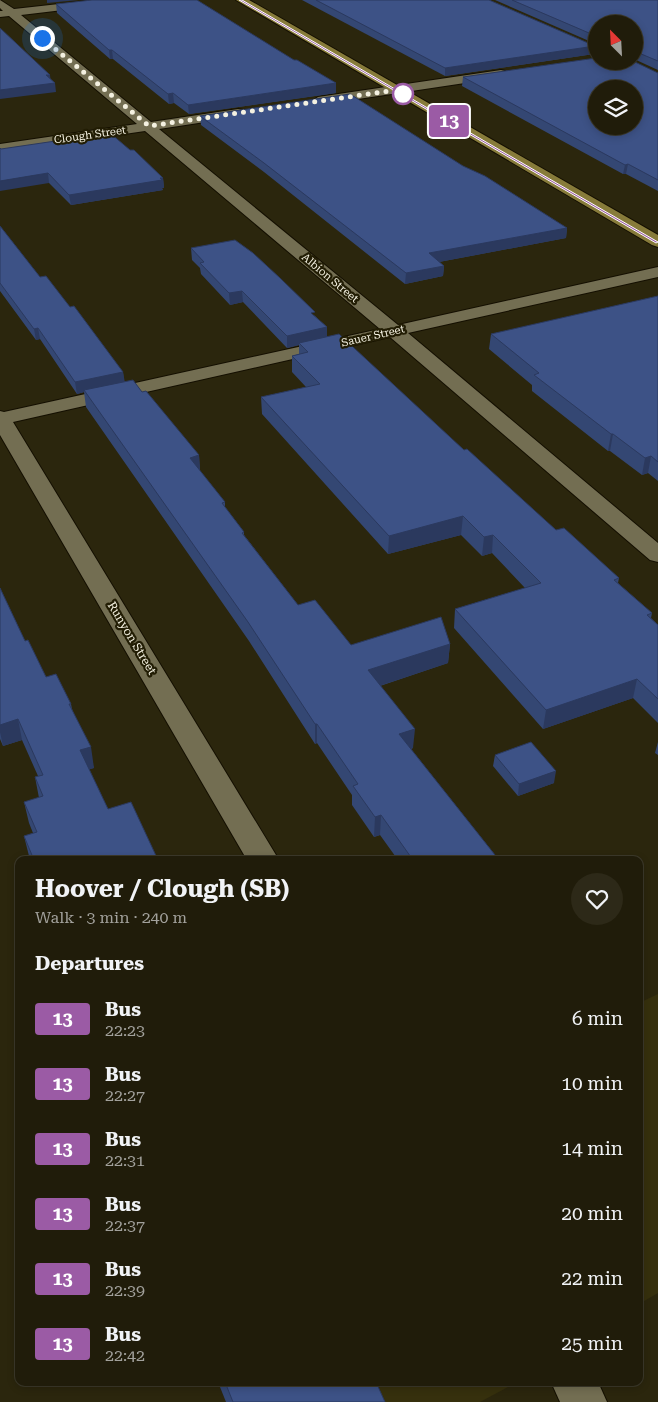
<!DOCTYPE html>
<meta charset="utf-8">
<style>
body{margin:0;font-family:"Roboto Serif",serif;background:#2d2918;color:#f1f3f6;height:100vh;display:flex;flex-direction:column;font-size:19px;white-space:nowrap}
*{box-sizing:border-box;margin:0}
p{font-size:16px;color:#a2a19c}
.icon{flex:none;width:28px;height:28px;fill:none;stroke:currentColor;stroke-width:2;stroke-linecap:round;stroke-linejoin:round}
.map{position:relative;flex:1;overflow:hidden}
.drawer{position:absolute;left:15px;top:856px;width:628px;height:530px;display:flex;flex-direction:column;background:#201c0a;border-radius:10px;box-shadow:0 2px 8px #0003,0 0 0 1px #3d3a2b}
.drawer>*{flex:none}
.badge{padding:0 10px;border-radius:4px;font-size:18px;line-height:32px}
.needle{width:32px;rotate:336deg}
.fabs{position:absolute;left:588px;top:15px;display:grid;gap:10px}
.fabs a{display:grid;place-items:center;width:55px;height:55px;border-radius:50%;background:#201c0a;box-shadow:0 2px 8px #0003,0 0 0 1px #3d3a2b;font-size:25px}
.you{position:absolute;width:25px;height:25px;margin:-12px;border:4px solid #fff;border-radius:50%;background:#1a73e8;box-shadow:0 0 0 8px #1a73e833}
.map>.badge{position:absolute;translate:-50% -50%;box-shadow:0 0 0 2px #fff}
h2{padding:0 20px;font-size:19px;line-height:45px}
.round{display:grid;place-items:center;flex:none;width:52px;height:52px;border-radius:26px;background:#2d2918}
.head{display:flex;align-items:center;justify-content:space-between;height:85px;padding:0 20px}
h1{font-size:24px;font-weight:700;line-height:38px}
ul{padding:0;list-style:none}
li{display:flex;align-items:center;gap:15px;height:65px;padding:0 20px}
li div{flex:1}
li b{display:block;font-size:19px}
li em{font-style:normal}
li .badge{min-width:55px;font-weight:700;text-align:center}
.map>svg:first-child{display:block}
.built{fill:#36300d}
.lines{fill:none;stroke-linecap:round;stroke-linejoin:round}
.street-casing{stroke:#140f00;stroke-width:2}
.primary-casing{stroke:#140f00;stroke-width:2}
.street{fill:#736e52;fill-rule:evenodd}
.primary{fill:#877b3a;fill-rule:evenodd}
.wall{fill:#344773}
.shaded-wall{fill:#2b395e}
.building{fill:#3d5286;stroke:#2b395e;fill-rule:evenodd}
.line{fill:#9b5ba5;stroke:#fff}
.walk{stroke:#f4f1e1;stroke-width:5;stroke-dasharray:0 9}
.stop-dot{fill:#fff;stroke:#9b5ba5;stroke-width:2.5}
.labels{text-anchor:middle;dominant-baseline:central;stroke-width:4.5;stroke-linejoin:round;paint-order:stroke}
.far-street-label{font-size:11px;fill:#f4f1e1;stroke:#221d04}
.street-label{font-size:12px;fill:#f4f1e1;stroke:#221d04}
</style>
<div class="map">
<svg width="658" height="1402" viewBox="0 0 658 1402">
<rect width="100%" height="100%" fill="#2b260d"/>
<g class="built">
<polygon points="658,994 658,1293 639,1304 639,1003"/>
<polygon points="505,1382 508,1387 480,1402 243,1402 235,1383"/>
</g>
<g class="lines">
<defs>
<g id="street">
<polygon points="0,0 14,9 95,0 127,0 122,3 21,15 151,122 238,109 243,110 245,113 243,116 238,117 159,129 398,325 658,267 658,277 408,333 658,543 658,562 650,560 390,337 13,422 279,860 247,860 0,435 0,411 4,412 380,329 145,131 0,152 0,144 137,124 9,16 0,17 0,11 3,11 0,8"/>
<polygon points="501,70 505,71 507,74 505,77 318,105 312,101 318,97"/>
<polygon points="551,1382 598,1382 607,1402 560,1402"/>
</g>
<polygon id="primary" points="236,0 249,0 658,235 658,247 652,245"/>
</defs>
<use href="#street" class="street-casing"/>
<use href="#primary" class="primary-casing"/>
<use href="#street" class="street"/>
<use href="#primary" class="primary"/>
</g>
<g class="wall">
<polygon points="302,0 489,0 595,46 594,54 445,76"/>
<polygon points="495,0 658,0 658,70 634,59 634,24 596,24 596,44"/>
<polygon points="56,4 294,60 336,83 336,93 189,114 174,103 169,104 113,59 110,59 57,13"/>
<polygon points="658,73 658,191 626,174 623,174 462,86 463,77"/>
<polygon points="200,116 463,166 567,228 566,238 439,262 444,266 443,276 405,284 264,172 201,125"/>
<polygon points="1,149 130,150 163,178 164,188 162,188 163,190 71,205 49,183"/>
<polygon points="0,226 40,277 70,307 123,372 124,381 142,392 199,455 200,471 225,502 225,507 244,532 244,535 298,605 351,645 450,644 448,663 380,686 413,748 411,749 499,860 398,860 380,835 374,837 352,805 352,795 317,743 315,744 249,641 86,407 84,392 77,394 40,339 36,340 0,291"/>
<polygon points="191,248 315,316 327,327 327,337 464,450 556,530 619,578 618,583 652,613 651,618 658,625 658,723 633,698 543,729 454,628 455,609 525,588 492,553 482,556 461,535 388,554 262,414 261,397 306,387 292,372 292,356 299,354 299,345 287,348 243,302 230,305 201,274 200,268 192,260"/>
<polygon points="658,296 658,481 648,473 642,475 610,451 608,451 532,391 532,385 489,349 491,334"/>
<polygon points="0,588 25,641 46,677 71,704 72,709 94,768 89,769 108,809 158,860 30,860 24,836 33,833 29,823 24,802 39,798 35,777 38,776 22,740 3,746 0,739"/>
<polygon points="658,742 658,755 655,753"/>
<polygon points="495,755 554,783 518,796 493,766"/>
<polygon points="218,1382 376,1382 385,1402 226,1402"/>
</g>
<g class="shaded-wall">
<polygon points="47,0 78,0 47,3"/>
<polygon points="595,46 594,54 445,76 445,68"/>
<polygon points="109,50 112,50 113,59 110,59"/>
<polygon points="46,75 50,75 51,83 55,83 56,92 0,99 0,90"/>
<polygon points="336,83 336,93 189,114 188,105"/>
<polygon points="173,93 174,103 169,104 168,94"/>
<polygon points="628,164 626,174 623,174 625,165"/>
<polygon points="48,173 49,183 0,191 0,181"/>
<polygon points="163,178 164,188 162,188 163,190 71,205 69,195"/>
<polygon points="567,228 566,238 428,264 429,253"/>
<polygon points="444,266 443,276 405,284 406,273"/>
<polygon points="242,291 243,302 230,305 229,293"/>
<polygon points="327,327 327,339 299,343 299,345 287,348 287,336"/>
<polygon points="38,328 40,339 36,340 34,329"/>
<polygon points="123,372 125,383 84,390 84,392 77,394 75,382"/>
<polygon points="611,434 613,434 610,451 608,451"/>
<polygon points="199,455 200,473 190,458"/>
<polygon points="651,456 648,473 642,475 645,458"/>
<polygon points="463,516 461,535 388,554 389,536"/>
<polygon points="493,535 492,553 482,556 484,537"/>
<polygon points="450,644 448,663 367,690 368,670"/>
<polygon points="637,679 633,698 543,729 546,710"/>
<polygon points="18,719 22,740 3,746 0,732 0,725"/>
<polygon points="315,724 317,724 317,743 315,744"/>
<polygon points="415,729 413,748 398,753 399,734"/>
<polygon points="91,747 94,768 84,771 80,750"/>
<polygon points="556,771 554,783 518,796 519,784"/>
<polygon points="381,815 380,835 374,837 375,817"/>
</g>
<g class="building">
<polygon points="92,0 197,0 294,60 297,60 336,83 188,105 173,93 168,94 112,50 109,50 56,4"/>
<polygon points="316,0 489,0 595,46 445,68"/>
<polygon points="512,0 658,0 658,61 634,51 634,24 596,24 596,36"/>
<polygon points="0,28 50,75 46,75 55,83 0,90"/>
<path d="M596 58V61H633L658 73V180L628 164 625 165 463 77ZM596 89H634V126H596Z"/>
<polygon points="350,94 463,166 485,176 567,228 429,253 444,266 406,273 264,163 200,116"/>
<polygon points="110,133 130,150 134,150 163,178 160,178 162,180 69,195 48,173 0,181 0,148 1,149"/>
<polygon points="0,226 40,277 46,276 70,307 74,306 123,372 75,382 38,328 34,329 0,283"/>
<polygon points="235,240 253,253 280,278 315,312 311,313 327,327 287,336 242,291 229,293 200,263 204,262 191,248"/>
<polygon points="658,296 658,462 651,456 645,458 613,434 611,434 534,375 539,373 491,334"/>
<polygon points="339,334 464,450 467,449 556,530 564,528 619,578 614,580 652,613 647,615 658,625 658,699 637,679 546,710 455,609 541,583 493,535 484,537 463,516 389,536 261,397 320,384 292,356 308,352 299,343"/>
<polygon points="133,380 142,392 146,391 199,455 190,458 225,502 222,503 244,532 242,533 298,605 315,600 351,645 441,617 450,644 368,670 415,729 399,734 499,860 413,860 381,815 375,817 353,786 358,784 317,724 315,724 248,622 84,390"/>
<polygon points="0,588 25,641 28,640 46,677 56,674 71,704 69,704 91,747 80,750 108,809 131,802 158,860 34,860 24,836 37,832 24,802 43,796 35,777 43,775 18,719 0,725"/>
<polygon points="531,742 556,771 519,784 495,755"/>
<polygon points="225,1382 376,1382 385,1402 233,1402"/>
</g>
<polygon class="line" points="239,0 242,0 658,242 656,243"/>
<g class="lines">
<polyline class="walk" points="42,38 149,126 396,90 405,95 403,94"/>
</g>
<circle class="stop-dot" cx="403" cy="94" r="10"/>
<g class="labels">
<g class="far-street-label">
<text transform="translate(90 135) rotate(-8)">Clough Street</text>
<text transform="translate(330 278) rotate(40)">Albion Street</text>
<text transform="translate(373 336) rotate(-13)">Sauer Street</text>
</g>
<g class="street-label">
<text transform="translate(132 638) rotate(59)">Runyon Street</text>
</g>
</g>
</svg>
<div class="fabs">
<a><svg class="needle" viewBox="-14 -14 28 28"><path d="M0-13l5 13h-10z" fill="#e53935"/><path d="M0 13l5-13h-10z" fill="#a2a19c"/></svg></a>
<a><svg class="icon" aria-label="layers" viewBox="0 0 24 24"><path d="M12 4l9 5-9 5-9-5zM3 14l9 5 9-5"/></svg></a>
</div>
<div class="you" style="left:42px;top:38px"></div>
<b class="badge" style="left:449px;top:121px;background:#9b5ba5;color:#fff">13</b>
<section class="drawer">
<div class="head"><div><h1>Hoover / Clough (SB)</h1><p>Walk · 3 min · 240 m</p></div><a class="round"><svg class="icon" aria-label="heart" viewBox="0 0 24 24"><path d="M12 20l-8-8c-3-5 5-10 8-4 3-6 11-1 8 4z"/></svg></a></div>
<h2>Departures</h2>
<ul>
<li><span class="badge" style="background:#9b5ba5;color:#fff">13</span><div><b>Bus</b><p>22:23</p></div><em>6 min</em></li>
<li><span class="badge" style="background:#9b5ba5;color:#fff">13</span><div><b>Bus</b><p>22:27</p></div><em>10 min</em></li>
<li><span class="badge" style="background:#9b5ba5;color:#fff">13</span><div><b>Bus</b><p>22:31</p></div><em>14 min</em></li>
<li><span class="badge" style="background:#9b5ba5;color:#fff">13</span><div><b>Bus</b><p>22:37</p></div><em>20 min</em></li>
<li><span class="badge" style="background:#9b5ba5;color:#fff">13</span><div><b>Bus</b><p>22:39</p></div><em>22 min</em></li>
<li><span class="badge" style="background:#9b5ba5;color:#fff">13</span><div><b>Bus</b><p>22:42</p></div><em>25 min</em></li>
</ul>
</section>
</div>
